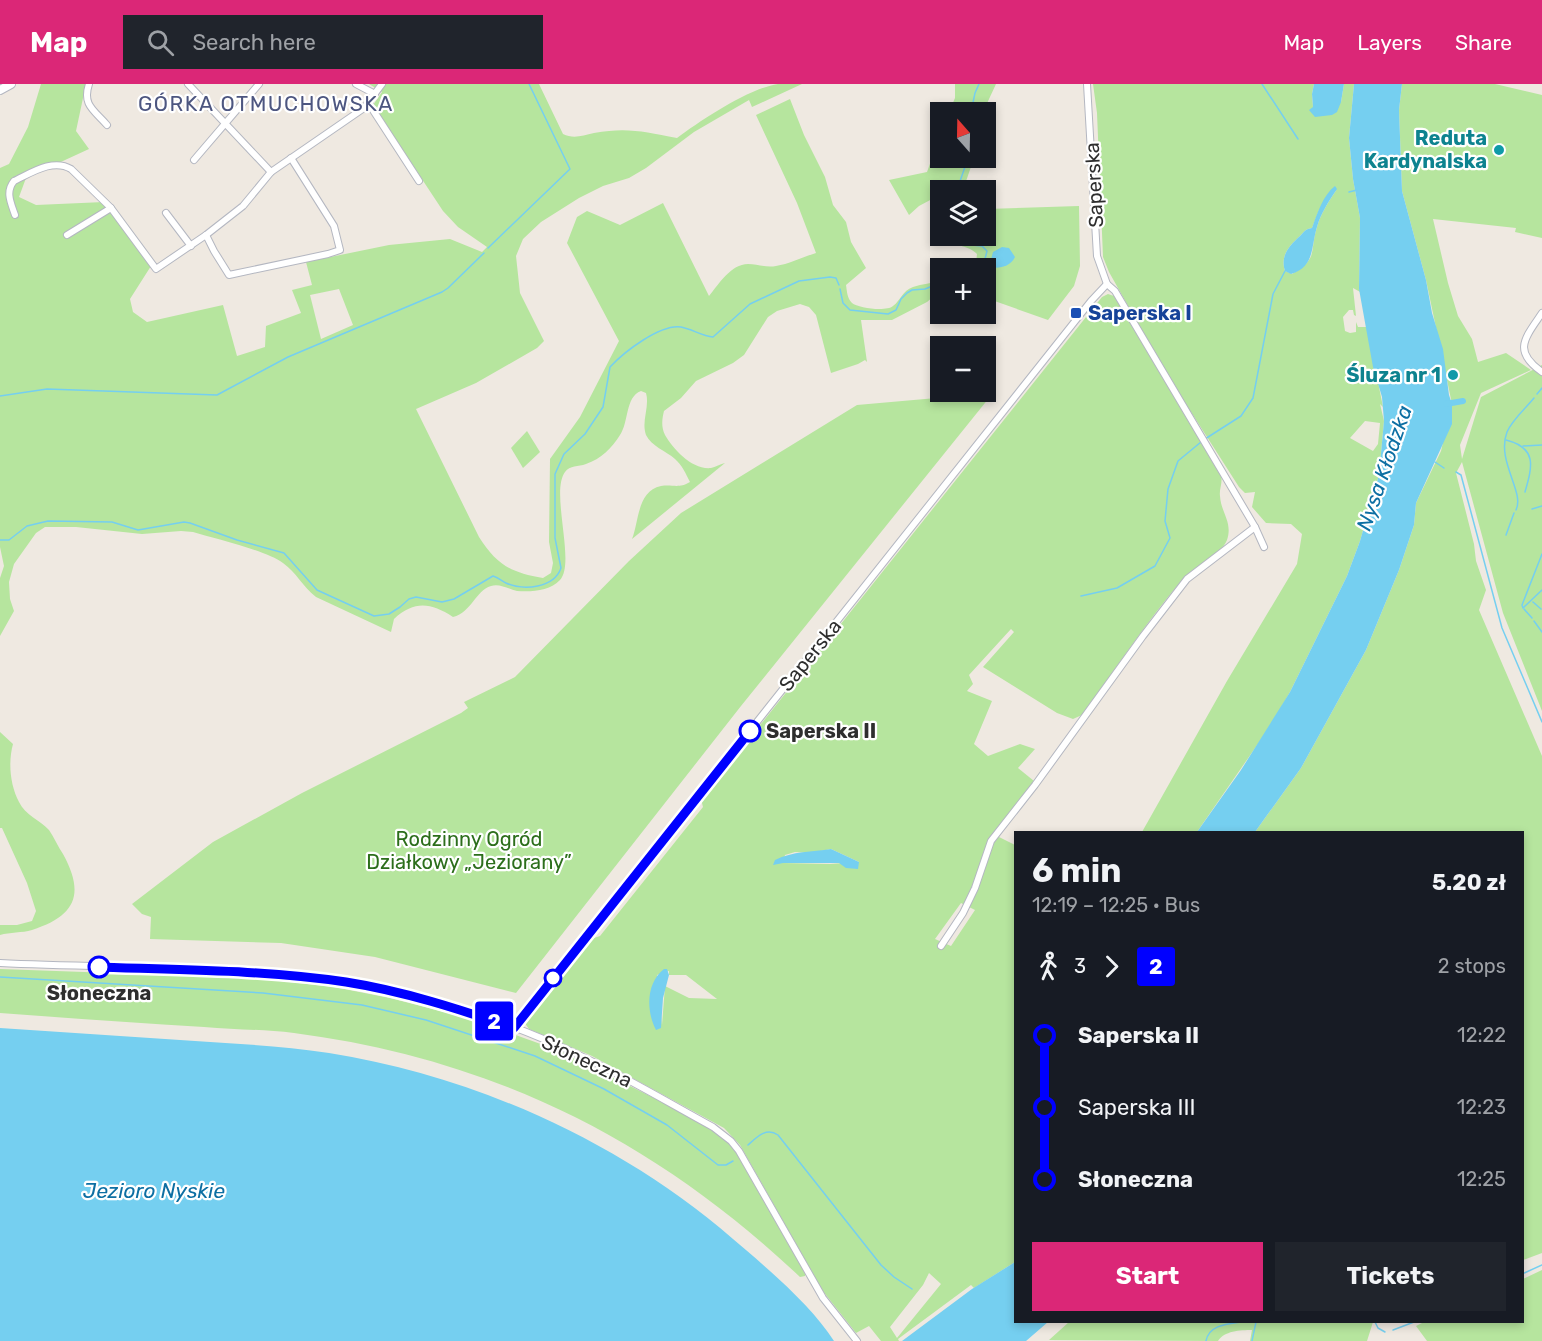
<!DOCTYPE html>
<meta charset="utf-8">
<style>
body{margin:0;font-family:Rubik,sans-serif;background:#20242c;color:#f1f3f6;height:100vh;display:flex;flex-direction:column;font-size:22px;white-space:nowrap}
*{box-sizing:border-box;margin:0}
p{font-size:20px;color:#9ea1a6}
.icon{flex:none;width:33px;height:33px;fill:none;stroke:currentColor;stroke-width:2;stroke-linecap:round;stroke-linejoin:round}
.map{position:relative;flex:1;overflow:hidden}
.details{position:absolute;left:1014px;top:747px;width:510px;height:492px;display:flex;flex-direction:column;background:#171b24;border-radius:0px;box-shadow:0 3px 9px #0003}
.details>*{flex:none}
.badge{padding:0 12px;border-radius:4px;font-size:21px;line-height:39px}
.needle{width:39px;rotate:340deg}
.fabs{position:absolute;left:930px;top:18px;display:grid;gap:12px}
.fabs a{display:grid;place-items:center;width:66px;height:66px;border-radius:0px;background:#171b24;box-shadow:0 3px 9px #0003;font-size:30px}
.map>.badge{position:absolute;translate:-50% -50%;box-shadow:0 0 0 3px #fff}
.legs{display:flex;align-items:center;gap:9px;height:66px;padding:0 18px;font-size:20px}
.legs p{margin-inline-start:auto}
.overview{display:flex;align-items:center;justify-content:space-between;height:102px;padding:0 18px}
h1{font-size:33px;font-weight:700;line-height:45px}
.button{display:flex;gap:12px;margin-top:auto;padding:12px 18px}
.button a{flex:1;height:69px;border-radius:0px;background:#db2777;color:#fff;font-size:24px;font-weight:700;line-height:69px;text-align:center}
.button a+a{background:#20242c;color:#f1f3f6}
ul{padding:0 18px;list-style:none}
li{display:flex;align-items:center;gap:21px;height:72px;font-size:22px}
li i{display:grid;place-items:center;width:9px;height:100%;margin:0 8px;background:currentColor}
li i::after{content:'';width:15px;height:15px;margin:-8px;border:4px solid;border-radius:50%;background:#171b24}
li p{margin-inline-start:auto}
li:first-child i{background:linear-gradient(#0000 50%,currentColor 0)}
li:last-child i{background:linear-gradient(currentColor 50%,#0000 0)}
header{display:flex;align-items:center;gap:36px;box-sizing:border-box;height:84px;padding:0 30px;background:#db2777;color:#fff}
header strong{font-size:28px}
nav{display:flex;gap:33px;margin-inline-start:auto;font-size:21px}
.search{width:420px;height:54px;background:#20242c;display:flex;align-items:center;gap:15px;box-sizing:border-box;padding:0 21px;border-radius:0px;color:#9ea1a6;font-size:22px}
.map>svg:first-child{display:block}
.green{fill:#b6e59e;fill-rule:evenodd}
.water{fill:#75cff0}
.lines{fill:none;stroke-linecap:round;stroke-linejoin:round}
.stream{stroke:#75cff0;stroke-width:1.5}
.canal{stroke:#75cff0;stroke-width:6}
.street-casing{stroke:#b4b7c1;stroke-width:8}
.secondary-casing{stroke:#b4b7c1;stroke-width:10}
.street{stroke:#fff;stroke-width:6}
.secondary{stroke:#fff;stroke-width:8}
.line-1-casing{stroke:#fff;stroke-width:14}
.line-1{stroke:#00f;stroke-width:9}
.culture-dot{fill:#0f9aa8;stroke:#fff;stroke-width:2}
.transit-dot{fill:#1a4fb4;stroke:#fff;stroke-width:2}
.stop-1-dot{fill:#fff;stroke:#00f;stroke-width:3}
.labels{text-anchor:middle;dominant-baseline:central;stroke-width:4.5;stroke-linejoin:round;paint-order:stroke}
.culture-label{font-size:20px;font-weight:bold;fill:#0d838f;stroke:#fff;text-anchor:end}
.street-label{font-size:20px;fill:#2e2e2e;stroke:#fff}
.transit-label{font-size:20px;font-weight:bold;fill:#164399;stroke:#fff;text-anchor:start}
.stop-label{font-size:20px;font-weight:bold;fill:#2e2e2e;stroke:#fff;text-anchor:start}
.park-label{font-size:20px;fill:#2c6e1b;stroke:#fff}
.neighbourhood-label{font-size:21px;letter-spacing:1.5px;fill:#4d5680;stroke:#fff}
.water-label{font-size:21px;font-style:italic;fill:#0d6fa3;stroke:#fff}
</style>
<header>
<strong>Map</strong>
<div class="search"><svg class="icon" aria-label="search" viewBox="0 0 24 24"><circle cx="10" cy="10" r="6"/><path d="M15 15l6 6"/></svg>Search here</div>
<nav><a>Map</a><a>Layers</a><a>Share</a></nav>
</header>
<div class="map">
<svg width="1542" height="1257" viewBox="0 0 1542 1257">
<rect width="100%" height="100%" fill="#efe9e1"/>
<g class="green">
<path d="M41 0H86L76 47 89 65 26 94 19 113 36 121 104 118 151 182 130 215 133 228 147 238 223 221 237 272 265 263 266 242 301 229 292 206 312 201 306 178 389 161 450 155 482 168 487 163 458 143 443 127 373 21 382 8 369 0H539L563 50C573 55 582 52 594 49 628 43 644 48 677 54 702 36 747 5 778 0 785 0 794 0 802 0L752 23 749 16 694 48 646 84 629 94 603 102 579 114 541 138 523 155 516 172 520 209 544 257 537 264 476 299 416 325 479 453C496 480 511 489 543 494L551 489 553 479 549 458 550 375 580 333 619 257 567 159 577 133 587 127 620 141 663 119 709 212C719 200 731 180 748 180 758 180 766 184 776 182 789 180 803 173 816 169L797 119 756 31 790 15 804 51 825 93 833 121 846 138 851 158 866 184 846 201C847 207 847 214 852 219 858 224 886 228 893 222 901 216 902 207 913 203 922 200 932 199 940 197V207L927 218 892 236H861L867 278 865 276 858 280 831 289 816 231 809 223 800 220 777 227 768 233 744 271 733 279 696 297 681 314 664 327C662 335 661 343 665 351 673 365 692 386 711 384 715 383 721 380 725 379L632 455C639 438 637 407 661 402 673 400 678 405 690 398 686 390 682 381 675 375 666 367 651 362 646 351 641 337 650 323 646 309L641 307C625 313 629 338 620 351 612 364 601 375 586 380 578 383 570 381 565 388 550 408 576 479 560 496 550 507 532 508 517 507 509 505 499 499 491 502 475 507 472 528 453 533 431 519 415 516 394 535L391 548 316 513C303 503 296 488 283 479 266 466 215 455 193 448L181 447 142 450 76 443H45L36 449 14 480 9 498 10 515 14 527 0 552V494L4 482 0 463V84L9 80 28 43ZM339 205 353 241 321 255 310 211Z"/>
<polygon points="955,0 996,0 983,28 949,28 955,14"/>
<path d="M1093 0H1314L1312 10 1313 23 1341 18 1344 0H1354L1349 54 1353 95 1360 134 1359 205 1362 209 1353 204 1356 232 1354 231 1353 226H1349L1343 233 1345 247 1350 249 1356 248V238L1358 243H1367L1383 323 1380 320 1384 337 1379 391 1360 457 1347 492 1290 608 1271 641 1197 748H1142L1227 597 1297 480 1302 450 1291 440 1266 439 1252 423 1255 408 1245 409 1239 403 1191 328 1186 331 1221 390C1223 400 1219 404 1220 412 1221 429 1233 438 1227 456 1222 470 1193 483 1183 495 1146 538 1115 586 1082 631L1073 635 1057 629 983 583 1014 548 1011 545 969 591 973 600 967 607 992 617 974 660 988 672 1020 660 1035 665 1018 684 1034 697 1009 731 994 748 999 753 1015 761V1178L974 1204 971 1201 898 1255 899 1257H881L869 1242 856 1249 822 1206 740 1061 724 1044 592 972 529 945 524 938 591 855 600 852 703 723 701 715 1102 213 1108 210 1114 212 1126 232 1132 229 1109 188 1103 173 1097 29ZM1337 105C1329 117 1321 129 1317 143 1309 169 1319 174 1292 190L1285 187C1280 172 1289 162 1300 152 1305 147 1305 145 1312 144L1319 126ZM1365 337 1380 339 1378 360 1373 367 1350 354ZM831 765 859 778 830 780 783 779 785 771 795 768 811 769ZM961 819 975 826 951 862 935 855ZM669 887V891H686L717 915 689 914 665 902 662 941 657 891ZM929 1189 941 1200 897 1254 890 1243 923 1201Z"/>
<polygon points="1402,0 1495,0 1542,11 1542,154 1515,148 1516,144 1433,135 1448,199 1458,232 1472,255 1478,278 1506,269 1531,286 1481,309 1460,361 1462,375 1481,313 1542,281 1542,627 1503,529 1462,378 1456,389 1474,460 1476,477 1486,506 1479,526 1542,672 1542,1169 1523,1176 1522,748 1255,748 1301,684 1366,566 1399,486 1414,441 1416,419 1441,367 1452,320 1426,196 1402,107 1399,26"/>
<polygon points="940,52 940,74 974,74 963,106 950,106 948,99 934,114 919,122 909,131 889,96 927,88"/>
<path d="M1079 122 1080 182 1074 202 1048 236 986 214V184H970L976 179 977 170C969 161 955 164 950 152H986V125Z"/>
<polygon points="993,309 741,622 516,909 375,873 281,859 150,855 151,833 142,830 132,820 213,758 302,709 461,629 468,624 464,618 515,593 629,477 681,429 857,321"/>
<polygon points="527,347 540,368 523,384 511,364"/>
<path d="M0 648 13 660C8 678 10 701 19 718 25 731 40 736 49 746 54 753 58 763 63 770 85 810 76 832 32 846 22 849 10 848 0 851V841H17L32 837 36 827 27 799 2 744H0Z"/>
<path d="M0 885 253 894 334 903 390 914 471 935 560 967 656 1015 712 1046 728 1058 737 1069 805 1187V1192L800 1193C655 1056 493 975 294 949 264 945 234 946 204 943 136 939 68 934 0 929Z"/>
<polygon points="1542,1186 1542,1257 1427,1257 1416,1242 1424,1238 1522,1238 1523,1195"/>
<path d="M1069 1238H1373L1367 1257H1250L1252 1246C1240 1246 1224 1247 1218 1257L1049 1256Z"/>
</g>
<g class="water">
<polygon points="1314,0 1344,0 1341,18 1337,28 1332,31 1315,33 1309,26 1313,23 1312,10"/>
<polygon points="1354,0 1402,0 1399,26 1402,107 1426,196 1432,229 1443,265 1449,311 1452,320 1452,340 1416,419 1414,441 1399,486 1366,566 1301,684 1255,748 1197,748 1241,686 1290,608 1347,492 1360,457 1379,391 1384,337 1382,313 1373,283 1359,205 1360,134 1353,95 1349,54"/>
<path d="M1335 102 1337 105C1329 117 1321 129 1317 143 1311 162 1315 183 1291 190L1285 187C1280 172 1289 162 1300 152 1305 147 1305 145 1312 144 1317 130 1323 111 1335 102Z"/>
<path d="M1002 163 1009 164 1015 173C1010 183 999 185 989 183L993 168Z"/>
<path d="M831 765 859 778 858 785 846 784 839 779H783L773 781 775 776C793 767 812 768 831 765Z"/>
<path d="M664 885H667L669 891 663 914 661 944 656 946C646 927 646 899 664 885Z"/>
<path d="M0 944C65 948 130 953 195 957 239 960 285 962 329 969 475 992 621 1058 733 1155 766 1183 811 1221 834 1257H0Z"/>
<polygon points="1015,1178 1016,1238 1048,1238 1026,1257 902,1257 972,1205"/>
</g>
<g class="lines">
<g class="stream">
<polyline points="1262,0 1298,55"/>
<polyline points="971,28 975,9 979,0"/>
<polyline points="957,106 968,74"/>
<polyline points="1349,108 1357,106"/>
<polyline points="957,152 962,160 982,162 987,167 985,175 975,184"/>
<polyline points="488,164 570,85 529,0"/>
<polyline points="840,205 843,219 850,226 888,230 896,226 901,215 907,209 912,206 925,205 940,199"/>
<polyline points="1537,310 1542,304"/>
<polyline points="0,312 47,305 217,311 288,273 442,208 448,204 484,169"/>
<polyline points="1205,355 1241,332 1253,314 1273,210 1285,187"/>
<path d="M1506 356C1538 364 1532 383 1525 408"/>
<polyline points="1523,362 1542,361"/>
<polyline points="1435,378 1444,384"/>
<polyline points="1456,388 1461,391 1502,544 1542,638"/>
<polyline points="1532,425 1542,422"/>
<path d="M1516 426C1525 408 1496 377 1507 348 1512 336 1526 324 1534 314"/>
<polyline points="1506,451 1514,429"/>
<path d="M0 456H9L27 442 48 437 112 438 138 446 184 438 190 439 237 456 284 469 317 506 374 532 389 530 400 523 409 515 416 513 442 518 454 515 493 492C499 494 502 497 506 499 524 507 554 504 561 484L555 454V390L564 370 585 350 603 323 610 283C624 268 660 240 681 243 692 245 702 252 713 253L750 220 799 197 830 193 836 194 839 201"/>
<polyline points="1542,470 1522,521 1523,524 1542,506"/>
<polyline points="1081,512 1117,504 1155,482 1170,454 1165,437 1168,405 1178,377 1201,358"/>
<polyline points="1533,518 1541,525"/>
<polyline points="1524,525 1532,534"/>
<polyline points="1534,537 1542,548"/>
<polyline points="0,893 263,909 362,921 426,936 535,972 604,1005 667,1041 718,1081 726,1081 733,1077"/>
<path d="M748 1061C757 1053 766 1043 778 1051L881 1181 894 1193 912 1205"/>
<polyline points="1522,1190 1542,1181"/>
<polyline points="1375,1238 1378,1244 1385,1248"/>
<polyline points="1393,1246 1414,1238"/>
<path d="M1206 1257C1209 1241 1227 1240 1241 1238"/>
<polyline points="1252,1257 1256,1238"/>
</g>
<polyline class="canal" points="1446,320 1463,317"/>
<defs>
<g id="street">
<path d="M89 0C82 21 94 26 107 41"/>
<polyline points="188,0 271,88"/>
<polyline points="356,0 375,10"/>
<polyline points="1087,0 1097,172 1107,200 1115,207 1255,443 1264,463"/>
<polyline points="369,20 419,97"/>
<polyline points="194,76 259,0"/>
<polyline points="166,129 191,162"/>
<path d="M15 131C11 119 5 108 14 97 31 89 53 74 71 85L111 124 156 185 206 151 243 122 271 88 364 24 382 0"/>
<polyline points="67,151 111,124"/>
<polyline points="206,151 214,167 229,191 328,170 340,166 334,142 291,74"/>
<path d="M1542 229C1525 254 1512 267 1542 288"/>
<polyline points="941,862 963,829 975,804 991,757 1035,701 1143,552 1187,495 1255,443"/>
<path d="M0 879C115 885 234 879 348 899 428 912 508 937 581 972 626 993 669 1019 713 1043L731 1057 739 1067 823 1214 857 1257"/>
<polyline points="514,944 1091,217 1107,200"/>
</g>
<polyline id="secondary" points="0,6 11,0"/>
</defs>
<use href="#street" class="street-casing"/>
<use href="#secondary" class="secondary-casing"/>
<use href="#street" class="street"/>
<use href="#secondary" class="secondary"/>
</g>
<g class="lines">
<defs>
<path id="line-1" d="M99 883C182 886 264 886 346 898 403 907 459 925 514 944L750 647"/>
</defs>
<use href="#line-1" class="line-1-casing"/>
<use href="#line-1" class="line-1"/>
</g>
<g class="culture-dot">
<circle cx="1499" cy="66" r="6"/>
<circle cx="1453" cy="291" r="6"/>
</g>
<rect class="transit-dot" x="1070" y="223" width="12" height="12" rx="3"/>
<g class="stop-1-dot">
<circle cx="750" cy="647" r="10"/>
<circle cx="99" cy="883" r="10"/>
<circle cx="553" cy="894" r="8"/>
</g>
<g class="labels">
<g class="culture-label">
<text x="1487" y="54">Reduta<tspan x="1487" dy="23">Kardynalska</tspan></text>
<text x="1441" y="291">Śluza nr 1</text>
</g>
<g class="street-label">
<text transform="translate(1094 101) rotate(-93)">Saperska</text>
<text transform="translate(810 571) rotate(-51)">Saperska</text>
<text transform="translate(587 977) rotate(25)">Słoneczna</text>
</g>
<g class="transit-label">
<text x="1088" y="229">Saperska I</text>
</g>
<g class="stop-label">
<text x="766" y="647">Saperska II</text>
<text x="99" y="909" text-anchor="middle">Słoneczna</text>
</g>
<g class="park-label">
<text x="469" y="755">Rodzinny Ogród<tspan x="469" dy="23">Działkowy „Jeziorany”</tspan></text>
</g>
<g class="neighbourhood-label">
<text x="266" y="19">GÓRKA OTMUCHOWSKA</text>
</g>
<g class="water-label">
<text transform="translate(1384 384) rotate(-71)">Nysa Kłodzka</text>
<text x="154" y="1106">Jezioro Nyskie</text>
</g>
</g>
</svg>
<div class="fabs">
<a><svg class="needle" viewBox="-14 -14 28 28"><path d="M0-13l5 13h-10z" fill="#e53935"/><path d="M0 13l5-13h-10z" fill="#9ea1a6"/></svg></a>
<a><svg class="icon" aria-label="layers" viewBox="0 0 24 24"><path d="M12 4l9 5-9 5-9-5zM3 14l9 5 9-5"/></svg></a>
<a>+</a>
<a>−</a>
</div>
<b class="badge" style="left:494px;top:937px;background:#00f;color:#fff">2</b>
<section class="details">
<div class="overview"><div><h1>6 min</h1><p>12:19 – 12:25 · Bus</p></div><b>5.20 zł</b></div>
<div class="legs"><svg class="icon" aria-label="walk" viewBox="0 0 24 24"><circle cx="13" cy="4" r="2"/><path d="M13 8l-2 6 4 7M11 14l-3 7M7 12l3-4h3l4 4"/></svg>3<svg class="icon" aria-label="forward" viewBox="0 0 24 24"><path d="M9 5l7 7-7 7"/></svg><b class="badge" style="background:#00f;color:#fff">2</b><p>2 stops</p></div>
<ul>
<li><i style="color:#00f"></i><b>Saperska II</b><p>12:22</p></li>
<li><i style="color:#00f"></i><span>Saperska III</span><p>12:23</p></li>
<li><i style="color:#00f"></i><b>Słoneczna</b><p>12:25</p></li>
</ul>
<div class="button"><a>Start</a><a>Tickets</a></div>
</section>
</div>
